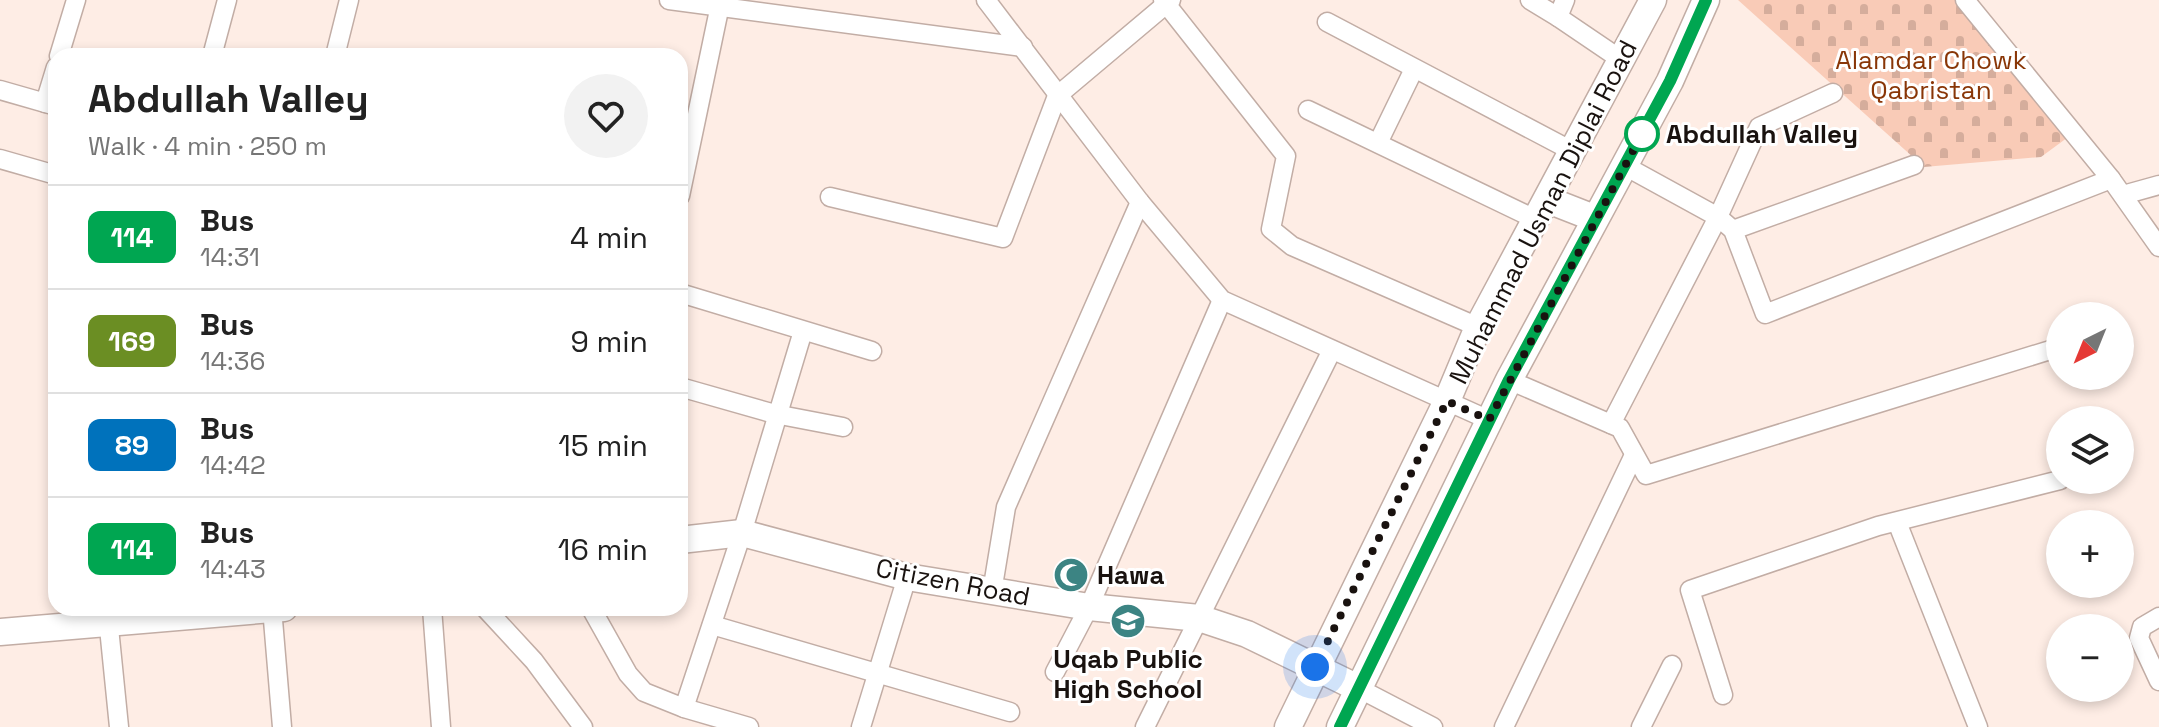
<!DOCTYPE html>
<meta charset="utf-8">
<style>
body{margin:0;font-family:"Space Grotesk",sans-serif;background:#f2f2f2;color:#222;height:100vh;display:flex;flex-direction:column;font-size:30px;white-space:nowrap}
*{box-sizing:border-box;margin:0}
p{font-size:26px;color:#767676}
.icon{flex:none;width:44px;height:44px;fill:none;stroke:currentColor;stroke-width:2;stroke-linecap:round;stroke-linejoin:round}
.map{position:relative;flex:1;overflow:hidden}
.details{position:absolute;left:48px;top:48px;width:640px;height:568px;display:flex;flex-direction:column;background:#fff;border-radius:24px;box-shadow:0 4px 12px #0003}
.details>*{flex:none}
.badge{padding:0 16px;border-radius:12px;font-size:28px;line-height:52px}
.needle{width:52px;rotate:223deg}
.tools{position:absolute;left:2046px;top:302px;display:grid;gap:16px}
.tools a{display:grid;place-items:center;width:88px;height:88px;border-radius:50%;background:#fff;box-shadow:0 4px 12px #0003;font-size:40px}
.you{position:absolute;width:40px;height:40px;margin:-20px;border:6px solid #fff;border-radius:50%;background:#1a73e8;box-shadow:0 0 0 12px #1a73e833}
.map>.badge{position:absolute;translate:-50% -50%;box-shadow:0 0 0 4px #fff}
.round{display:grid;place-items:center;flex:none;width:84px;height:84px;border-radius:42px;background:#f2f2f2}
.summary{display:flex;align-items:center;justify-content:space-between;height:136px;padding:0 40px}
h1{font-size:38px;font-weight:700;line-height:60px}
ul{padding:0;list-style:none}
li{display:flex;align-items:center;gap:24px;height:104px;padding:0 40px;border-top:2px solid #e0e0e0}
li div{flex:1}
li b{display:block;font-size:30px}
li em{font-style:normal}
li .badge{min-width:88px;font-weight:700;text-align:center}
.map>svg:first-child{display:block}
.cemetery{fill:url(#cemetery-stones)}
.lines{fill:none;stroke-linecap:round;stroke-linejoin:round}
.street-casing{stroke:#c2ada5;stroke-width:21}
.secondary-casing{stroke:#c2ada5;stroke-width:29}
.street{stroke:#fff;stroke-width:18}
.secondary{stroke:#fff;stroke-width:26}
.line-casing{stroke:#fff;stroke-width:18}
.line{stroke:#00a651;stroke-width:12}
.walk{stroke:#19120f;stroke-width:8;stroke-dasharray:0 14.4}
.stop-dot{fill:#fff;stroke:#00a651;stroke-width:4}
.labels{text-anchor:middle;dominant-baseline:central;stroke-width:6;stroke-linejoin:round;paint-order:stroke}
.park-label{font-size:26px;fill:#893607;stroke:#fff}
.stop-label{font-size:26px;font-weight:bold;fill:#19120f;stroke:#fff;text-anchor:start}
.street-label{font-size:26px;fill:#19120f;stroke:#fff}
.poi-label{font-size:26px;font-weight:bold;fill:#19120f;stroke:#fff;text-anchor:start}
</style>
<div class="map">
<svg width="2159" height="727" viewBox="0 0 2159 727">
<defs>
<pattern id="cemetery-stones" width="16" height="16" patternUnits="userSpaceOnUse" patternTransform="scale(2)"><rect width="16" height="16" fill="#f9cbb7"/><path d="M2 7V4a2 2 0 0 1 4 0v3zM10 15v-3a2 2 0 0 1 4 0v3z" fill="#d5ad9c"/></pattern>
</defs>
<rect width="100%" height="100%" fill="#feede5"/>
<polygon class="cemetery" points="1738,0 1965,0 2075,132 2041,157 1924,167"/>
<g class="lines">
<defs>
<g id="street">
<polyline points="669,0 1023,47"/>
<polyline points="986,0 1140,202 1222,300 1489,420"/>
<polyline points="1163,0 1286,156 1271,229 1292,246 1478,327"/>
<polyline points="1530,0 1558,17"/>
<polyline points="1565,0 1558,17 1620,59"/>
<polyline points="1965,0 2111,179 2159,247"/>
<polyline points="1327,22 1572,151"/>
<polyline points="59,56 76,0"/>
<polyline points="212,56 227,0"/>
<polyline points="335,56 349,0"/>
<polyline points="0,90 56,106"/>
<polyline points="45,103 56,67"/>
<polyline points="1308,110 1537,220"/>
<polyline points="1378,143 1414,69"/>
<polyline points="0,159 56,175"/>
<polyline points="1625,166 1718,217 1733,230 1765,314 2111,179"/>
<polyline points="2123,195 2159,185"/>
<polyline points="680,196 720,5"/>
<polyline points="830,197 1003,238 1057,96 1171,0"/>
<polyline points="1733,230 1914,165"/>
<polyline points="680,293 872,351"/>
<polyline points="1509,380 1620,428 1646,475 2060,347"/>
<polyline points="680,387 775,414 843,427"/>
<polyline points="1611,424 1718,217 1759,127 1833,93"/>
<polyline points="1897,522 1978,727"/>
<polyline points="992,592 1006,507 1140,202"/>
<polyline points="107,608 119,727"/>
<polyline points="272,608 282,727"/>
<polyline points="432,608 441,727"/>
<polyline points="485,608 534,661 583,727"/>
<polyline points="591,608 628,674 644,692 684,708 742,533 803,331"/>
<polyline points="2159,617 2142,627 2139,638 2159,681"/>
<polyline points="712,625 1010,712"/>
<polyline points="1055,672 1089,607 1222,300"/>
<polyline points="1358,688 1433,727"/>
<polyline points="1723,695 1690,590 1878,526 2060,480"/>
<polyline points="684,708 749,727"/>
<polyline points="861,727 907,577"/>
<polyline points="1145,727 1332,350"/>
<polyline points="1504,727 1634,455"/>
<polyline points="1641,727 1672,665"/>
</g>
<g id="secondary">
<polyline points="1548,200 1594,218"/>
<polyline points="680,540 742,533 907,577 1089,607 1199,618 1247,634 1358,688"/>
<polyline points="0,632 284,608"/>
<polyline points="1288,727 1447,401 1478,327 1653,0"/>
<polyline points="1340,727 1509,380 1670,81 1706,0"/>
</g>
</defs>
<use href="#street" class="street-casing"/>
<use href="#secondary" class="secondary-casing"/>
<use href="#street" class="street"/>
<use href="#secondary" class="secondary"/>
</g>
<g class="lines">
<defs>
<polyline id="line" points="1340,727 1509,380 1670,81 1706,0"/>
</defs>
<use href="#line" class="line-casing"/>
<use href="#line" class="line"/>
<polyline class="walk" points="1315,667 1447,401 1489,420 1642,134"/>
</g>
<defs>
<symbol id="mosque-disc" viewBox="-11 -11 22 22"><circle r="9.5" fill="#3c8483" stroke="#fff"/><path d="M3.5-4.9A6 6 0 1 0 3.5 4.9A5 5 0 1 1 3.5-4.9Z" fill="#fff"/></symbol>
<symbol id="school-disc" viewBox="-11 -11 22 22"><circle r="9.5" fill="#3c8483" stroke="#fff"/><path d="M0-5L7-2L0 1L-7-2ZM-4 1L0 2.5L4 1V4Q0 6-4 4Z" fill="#fff"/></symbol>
</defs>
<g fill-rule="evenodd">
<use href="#mosque-disc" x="1051" y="555" width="40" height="40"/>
<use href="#school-disc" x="1108" y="601" width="40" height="40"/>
</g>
<circle class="stop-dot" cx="1642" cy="134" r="16"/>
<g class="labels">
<g class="park-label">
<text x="1931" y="60">Alamdar Chowk<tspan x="1931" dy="30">Qabristan</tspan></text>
</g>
<g class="stop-label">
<text x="1666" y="134">Abdullah Valley</text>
</g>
<g class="street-label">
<text transform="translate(1543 212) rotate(-63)">Muhammad Usman Diplai Road</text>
<text transform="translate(953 582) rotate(11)">Citizen Road</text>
</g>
<g class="poi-label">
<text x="1097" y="575">Hawa</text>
<text x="1128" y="659" text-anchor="middle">Uqab Public<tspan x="1128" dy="30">High School</tspan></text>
</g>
</g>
</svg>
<div class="tools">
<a><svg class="needle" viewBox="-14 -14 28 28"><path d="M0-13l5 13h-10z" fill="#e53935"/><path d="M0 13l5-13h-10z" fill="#767676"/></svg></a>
<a><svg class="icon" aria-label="layers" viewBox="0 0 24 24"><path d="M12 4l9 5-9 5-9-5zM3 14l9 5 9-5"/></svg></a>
<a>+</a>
<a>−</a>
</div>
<div class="you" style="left:1315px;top:667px"></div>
<section class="details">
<div class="summary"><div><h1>Abdullah Valley</h1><p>Walk · 4 min · 250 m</p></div><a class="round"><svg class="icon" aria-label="heart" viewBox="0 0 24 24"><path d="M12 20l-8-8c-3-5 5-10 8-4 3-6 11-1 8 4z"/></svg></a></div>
<ul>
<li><span class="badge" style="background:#00a651;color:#fff">114</span><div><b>Bus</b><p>14:31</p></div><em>4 min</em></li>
<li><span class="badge" style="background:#6b8e23;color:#fff">169</span><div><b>Bus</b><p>14:36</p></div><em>9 min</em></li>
<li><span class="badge" style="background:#0072bc;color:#fff">89</span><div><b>Bus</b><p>14:42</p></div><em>15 min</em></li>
<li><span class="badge" style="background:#00a651;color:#fff">114</span><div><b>Bus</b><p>14:43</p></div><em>16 min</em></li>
</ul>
</section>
</div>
